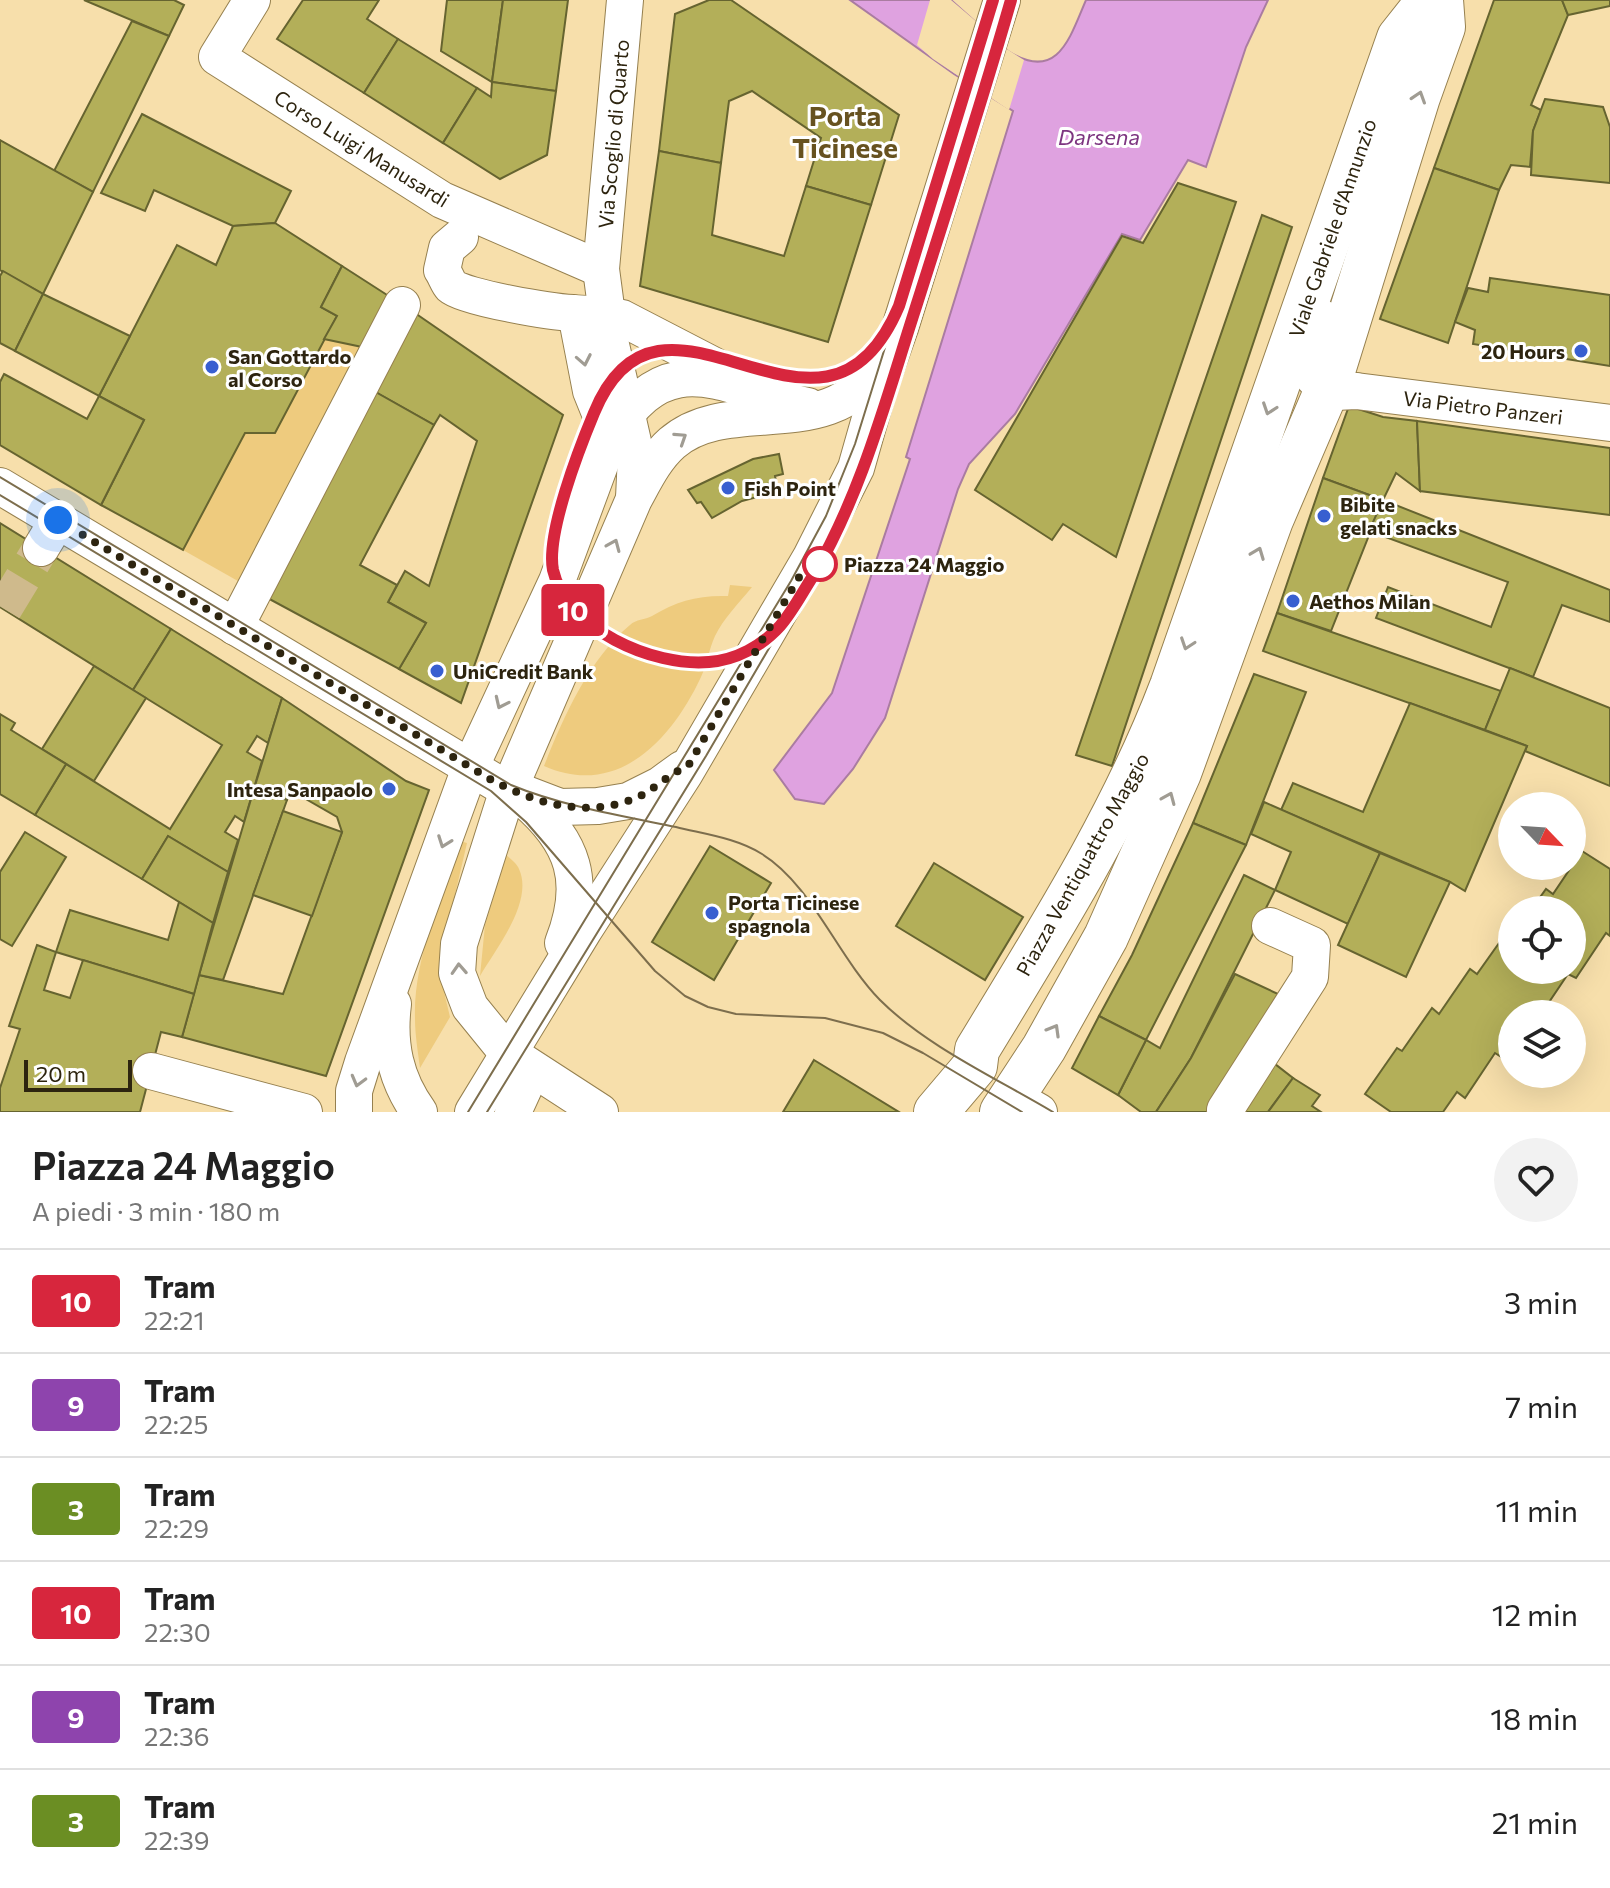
<!DOCTYPE html>
<html lang="it">
<meta charset="utf-8">
<style>
body{margin:0;font-family:Commissioner,sans-serif;background:#f2f2f2;color:#222;height:100vh;display:flex;flex-direction:column;font-size:30px;white-space:nowrap}
*{box-sizing:border-box;margin:0}
p{font-size:26px;color:#767676}
.icon{flex:none;width:44px;height:44px;fill:none;stroke:currentColor;stroke-width:2;stroke-linecap:round;stroke-linejoin:round}
.map{position:relative;height:1112px;overflow:hidden}
.panel{display:flex;flex-direction:column;background:#fff;flex:1}
.panel>*{flex:none}
.badge{padding:0 16px;border-radius:6px;font-size:28px;line-height:52px}
.needle{width:52px;rotate:115deg}
.tools{position:absolute;left:1498px;top:792px;display:grid;gap:16px}
.tools a{display:grid;place-items:center;width:88px;height:88px;border-radius:50%;background:#fff;box-shadow:0 8px 32px #0002;font-size:40px}
.scale{position:absolute;left:24px;bottom:20px;width:108px;box-sizing:border-box;padding-left:8px;border:4px solid #2d240f;border-top:0;font-size:22px;line-height:28px;white-space:nowrap;color:#2d240f;-webkit-text-stroke:6px #fff;paint-order:stroke}
.you{position:absolute;width:40px;height:40px;margin:-20px;border:6px solid #fff;border-radius:50%;background:#1a73e8;box-shadow:0 0 0 12px #1a73e833}
.map>.badge{position:absolute;translate:-50% -50%;box-shadow:0 0 0 4px #fff}
.round{display:grid;place-items:center;flex:none;width:84px;height:84px;border-radius:42px;background:#f2f2f2}
.headline{display:flex;align-items:center;justify-content:space-between;height:136px;padding:0 32px}
h1{font-size:38px;font-weight:600;line-height:60px}
ul{padding:0;list-style:none}
li{display:flex;align-items:center;gap:24px;height:104px;padding:0 32px;border-top:2px solid #e0e0e0}
li div{flex:1}
li b{display:block;font-size:30px}
li em{font-style:normal}
li .badge{min-width:88px;font-weight:700;text-align:center}
.map>svg:first-child{display:block}
.green{fill:#eecb7e}
.water{fill:#dfa2e0;stroke:#aa7ca1;stroke-width:2}
.pier{fill:#f7dfab}
.building{fill:#b3af59;stroke:#666430;stroke-width:2}
.lines{fill:none;stroke-linecap:round;stroke-linejoin:round}
.minor-tunnel{stroke:#cfba8c;stroke-width:36;stroke-dasharray:36 18;stroke-linecap:butt}
.minor-casing{stroke:#96804f;stroke-width:38}
.major-casing{stroke:#96804f;stroke-width:46}
.minor{stroke:#fff;stroke-width:36}
.major{stroke:#fff;stroke-width:44}
.tram{stroke:#7d6e4d;stroke-width:2}
.oneway{stroke:#a09c93}
.line-casing{stroke:#fff;stroke-width:18}
.line{stroke:#d7263d;stroke-width:12}
.walk{stroke:#2d240f;stroke-width:8;stroke-dasharray:0 14.4}
.poi-dot{fill:#385fd0;stroke:#fff;stroke-width:3}
.stop-dot{fill:#fff;stroke:#d7263d;stroke-width:4}
.labels{text-anchor:middle;dominant-baseline:central;stroke-width:6;stroke-linejoin:round;paint-order:stroke}
.street-label{font-size:20px;fill:#2d240f;stroke:#fff}
.poi-label{font-size:20px;font-weight:bold;fill:#2d240f;stroke:#fff;text-anchor:start}
.stop-label{font-size:20px;font-weight:bold;fill:#2d240f;stroke:#fff;text-anchor:start}
.water-label{font-size:22px;font-style:italic;fill:#7d3580;stroke:#fff}
.district-label{font-size:28px;font-weight:bold;fill:#675220;stroke:#fff}
</style>
<div class="map">
<svg width="1610" height="1112" viewBox="0 0 1610 1112">
<rect width="100%" height="100%" fill="#f7dfab"/>
<g class="green">
<polygon points="324,339 368,349 245,585 183,550 245,433 275,433"/>
<path d="M730 585 752 587C740 602 723 619 715 636 709 649 707 664 701 677 672 739 618 799 544 766 563 718 589 659 630 625 636 619 645 620 652 616 677 601 698 595 728 596Z"/>
<path d="M460 841 467 843 442 950 441 979 450 1017 420 1068C418 1052 415 1035 415 1019 413 959 442 897 460 841Z"/>
<path d="M506 855C511 859 517 864 519 869 534 901 496 949 480 976L485 925Z"/>
</g>
<path class="water" d="M850 0H951L1008 51C1058 83 1070 37 1086 0H1268L1246 47 1206 167 1188 160 1140 240 1122 234 1015 414 969 464 958 489 885 718 853 769 824 804 795 799 774 770 832 693 910 459 906 457 1013 111 954 74Z"/>
<polygon class="pier" points="930,0 951,0 984,28 999,44 1024,60 1009,110 933,59 917,45"/>
<g class="building">
<polygon points="84,0 174,0 184,5 169,36"/>
<polygon points="303,0 379,0 367,19 398,39 364,93 277,39"/>
<polygon points="447,0 503,0 492,82 441,51"/>
<polygon points="503,0 568,0 556,91 492,82"/>
<polygon points="709,0 731,0 899,115 871,205 806,186 821,138 752,91 729,101 721,163 659,151 675,14"/>
<polygon points="1494,0 1562,0 1568,15 1531,105 1541,110 1533,131 1530,167 1511,165 1499,190 1434,168"/>
<polygon points="1562,0 1610,0 1610,6 1568,15"/>
<polygon points="132,21 169,36 93,192 54,171"/>
<polygon points="398,39 477,88 443,143 364,93"/>
<polygon points="492,82 556,91 547,155 500,179 443,143 477,88 491,97"/>
<polygon points="1545,99 1603,107 1610,127 1610,183 1531,175 1533,131"/>
<polygon points="142,114 291,191 275,223 233,226 154,190 145,211 101,193"/>
<polygon points="0,140 93,192 43,294 0,270"/>
<polygon points="659,151 721,163 712,235 784,256 806,186 871,205 828,342 640,286"/>
<polygon points="1434,168 1499,190 1448,343 1380,319"/>
<polygon points="1178,183 1236,202 1116,557 1063,524 1052,540 975,490 1122,236 1143,243"/>
<polygon points="1262,215 1292,227 1112,766 1076,755"/>
<polygon points="275,223 342,266 321,307 337,316 275,433 245,433 183,550 101,505 144,420 99,396 177,245 216,265 233,226"/>
<polygon points="342,266 412,311 391,353 324,339 337,316 321,307"/>
<polygon points="3,271 43,294 15,351 0,343 0,276"/>
<polygon points="1490,278 1610,295 1610,366 1473,344 1475,330 1455,322 1468,288 1488,292"/>
<polygon points="43,294 130,336 99,396 15,351"/>
<polygon points="412,311 563,415 461,703 399,669 426,623 388,602 405,571 429,586 477,441 440,415 434,425 372,390"/>
<polygon points="4,374 87,419 99,396 144,420 101,505 0,445 0,382"/>
<polygon points="372,390 434,425 360,565 397,585 388,602 426,623 399,669 262,595"/>
<polygon points="1349,406 1383,417 1417,421 1420,491 1396,473 1383,500 1323,478"/>
<polygon points="1417,421 1610,448 1610,515 1420,491"/>
<polygon points="779,454 783,474 775,476 776,482 762,485 765,495 742,501 712,518 701,502 697,503 688,490 753,459"/>
<polygon points="1323,478 1383,500 1331,631 1277,613"/>
<polygon points="1383,500 1610,590 1610,622 1562,605 1533,677 1376,618 1388,587 1491,627 1508,582 1369,531"/>
<polygon points="0,523 171,629 133,690 0,607"/>
<polygon points="1277,613 1501,691 1485,730 1263,651"/>
<polygon points="171,629 282,698 268,743 257,736 247,752 262,761 244,822 235,816 225,832 238,840 228,872 168,836 142,879 35,815 66,764 170,829 222,745 133,690"/>
<polygon points="94,666 146,698 94,781 42,749"/>
<polygon points="1510,668 1610,708 1610,786 1525,751 1527,746 1485,730"/>
<polygon points="1254,674 1306,692 1246,845 1193,823"/>
<polygon points="282,698 406,781 429,790 326,1076 182,1037 199,975 283,994 342,832 337,817 290,790 287,800 254,789"/>
<polygon points="1410,703 1527,746 1465,891 1450,882 1281,810 1293,783 1363,812"/>
<polygon points="0,714 15,723 11,730 66,764 35,815 0,794"/>
<polygon points="254,789 287,800 223,980 199,975"/>
<polygon points="1264,802 1380,853 1348,924 1275,890 1291,852 1251,834"/>
<polygon points="283,811 342,832 312,916 253,895"/>
<polygon points="1193,823 1246,845 1146,1040 1099,1016 1132,955"/>
<polygon points="25,832 66,857 12,946 0,939 0,872"/>
<polygon points="168,836 228,872 213,923 142,879"/>
<polygon points="710,846 771,883 714,980 652,942"/>
<polygon points="1582,851 1610,869 1610,936 1606,933 1576,978 1568,974 1541,1014 1530,1010 1528,1014 1512,1014 1512,1041 1503,1058 1495,1053 1465,1098 1457,1092 1443,1112 1391,1112 1365,1094 1397,1048 1402,1051 1432,1008 1439,1014 1470,969 1477,974 1509,929 1512,932 1512,970 1572,970 1572,910 1531,910 1546,889 1553,894"/>
<polygon points="1380,853 1450,882 1406,977 1338,945"/>
<polygon points="934,863 1023,917 985,980 896,926"/>
<polygon points="1244,875 1275,890 1191,1058 1156,1112 1141,1112 1118,1095 1146,1040 1160,1048"/>
<polygon points="179,902 213,923 194,994 56,952 70,910 168,940"/>
<polygon points="37,945 56,952 44,990 70,998 83,960 194,994 182,1037 161,1032 140,1112 0,1112 0,1088 20,1029 9,1026"/>
<polygon points="1235,974 1278,994 1211,1112 1156,1112 1191,1058"/>
<polygon points="1099,1016 1146,1040 1118,1095 1072,1068"/>
<polygon points="1266,1057 1293,1078 1268,1112 1211,1112"/>
<polygon points="814,1060 899,1112 783,1112"/>
<polygon points="1293,1078 1320,1095 1312,1106 1321,1112 1268,1112"/>
</g>
<g class="lines">
<polyline class="minor-tunnel" points="4,609 41,548"/>
<defs>
<g id="minor">
<polyline points="252,0 217,57 442,200 601,269"/>
<polyline points="625,0 601,269 611,345 636,455 634,498"/>
<path d="M460 237 447 248 442 270C445 274 448 283 451 286 464 298 553 312 573 313 590 315 605 313 622 318L734 376"/>
<polyline points="572,313 578,324 591,391 610,438"/>
<path d="M1322 318C1304 368 1294 383 1356 391"/>
<polyline points="1335,392 1356,391 1610,423"/>
<path d="M0 486 525 800C574 842 587 882 563 943"/>
<polyline points="41,548 58,520"/>
<polyline points="235,627 402,305"/>
<polyline points="526,794 560,807 598,806 628,801 660,785 682,769"/>
<path d="M393 1004C388 1044 395 1079 419 1112"/>
<polyline points="509,1053 600,1112"/>
<polyline points="151,1071 304,1112"/>
<polyline points="1013,1097 1039,1112"/>
<polyline points="1225,1110 1310,977 1312,945 1270,926"/>
<path d="M354 1112V1091L363 1062 470 768 557 581 610 438C668 340 722 388 808 406"/>
<polyline points="473,1112 584,930 685,773 811,557 856,468 879,387 900,328 1002,0"/>
<path d="M513 1112 524 1088 522 1071 470 1007 457 973 459 944 505 799 634 499C645 479 655 458 672 443 731 392 832 448 882 361"/>
</g>
<g id="major">
<path d="M936 1112 975 1066 977 1050C1048 933 1123 815 1172 686L1399 38 1429 0"/>
<polyline points="1002,1112 1044,1048 1106,937 1179,773 1271,520 1328,387 1418,97 1443,27 1441,0"/>
</g>
</defs>
<use href="#minor" class="minor-casing"/>
<use href="#major" class="major-casing"/>
<use href="#minor" class="minor"/>
<use href="#major" class="major"/>
<g class="tram">
<path d="M0 477 511 785C562 806 622 816 676 827 704 834 737 838 762 854 812 885 837 956 880 1000 926 1046 996 1078 1053 1112"/>
<polyline points="0,495 491,791 526,822 655,971 685,996 708,1007 736,1014 825,1018 883,1033 923,1053 1022,1112"/>
<path d="M752 648C737 655 723 662 706 662 644 664 560 628 552 560 548 525 568 487 579 455 591 420 601 383 633 362 699 321 764 395 833 374 856 368 872 355 885 335"/>
<polyline points="468,1112 791,581 826,516 855,444 993,0"/>
<polyline points="487,1112 706,756 830,544 871,448 1011,0"/>
</g>
</g>
<defs><path id="oneway-chevron" d="M-2-3.5L2.5 0L-2 3.5" fill="none" stroke-width="1.6" stroke-linecap="round" stroke-linejoin="round" transform="scale(2)"/></defs>
<g class="oneway">
<use href="#oneway-chevron" transform="translate(1419 97) rotate(-72)"/>
<use href="#oneway-chevron" transform="translate(584 360) rotate(79)"/>
<use href="#oneway-chevron" transform="translate(1269 409) rotate(109)"/>
<use href="#oneway-chevron" transform="translate(681 438) rotate(-33)"/>
<use href="#oneway-chevron" transform="translate(614 545) rotate(-67)"/>
<use href="#oneway-chevron" transform="translate(1258 553) rotate(-69)"/>
<use href="#oneway-chevron" transform="translate(1187 644) rotate(109)"/>
<use href="#oneway-chevron" transform="translate(501 703) rotate(115)"/>
<use href="#oneway-chevron" transform="translate(1169 798) rotate(-67)"/>
<use href="#oneway-chevron" transform="translate(444 842) rotate(110)"/>
<use href="#oneway-chevron" transform="translate(459 969) rotate(-93)"/>
<use href="#oneway-chevron" transform="translate(1054 1030) rotate(-60)"/>
<use href="#oneway-chevron" transform="translate(358 1081) rotate(105)"/>
</g>
<g class="lines">
<defs>
<path id="line" d="M993 0 899 306C822 489 663 244 594 413 579 449 546 534 553 570 566 629 653 667 709 662 736 660 762 646 780 626 793 611 802 593 813 576 861 494 885 403 914 313 947 209 981 105 1011 0"/>
</defs>
<use href="#line" class="line-casing"/>
<use href="#line" class="line"/>
<path class="walk" d="M58 520 490 779C532 802 580 817 628 801 651 794 666 775 688 766L811 557 820 564"/>
</g>
<g class="poi-dot">
<circle cx="1581" cy="351" r="8"/>
<circle cx="212" cy="367" r="8"/>
<circle cx="728" cy="488" r="8"/>
<circle cx="1324" cy="516" r="8"/>
<circle cx="1293" cy="601" r="8"/>
<circle cx="437" cy="671" r="8"/>
<circle cx="389" cy="789" r="8"/>
<circle cx="712" cy="913" r="8"/>
</g>
<circle class="stop-dot" cx="820" cy="564" r="16"/>
<g class="labels">
<g class="street-label">
<text transform="translate(613 134) rotate(-85)">Via Scoglio di Quarto</text>
<text transform="translate(362 148) rotate(32)">Corso Luigi Manusardi</text>
<text transform="translate(1332 228) rotate(-71)">Viale Gabriele d'Annunzio</text>
<text transform="translate(1483 407) rotate(7)">Via Pietro Panzeri</text>
<text transform="translate(1082 864) rotate(-61)">Piazza Ventiquattro Maggio</text>
</g>
<g class="poi-label">
<text x="1565" y="351" text-anchor="end">20 Hours</text>
<text x="228" y="356">San Gottardo<tspan x="228" dy="23">al Corso</tspan></text>
<text x="744" y="488">Fish Point</text>
<text x="1340" y="504">Bibite<tspan x="1340" dy="23">gelati snacks</tspan></text>
<text x="1309" y="601">Aethos Milan</text>
<text x="453" y="671">UniCredit Bank</text>
<text x="373" y="789" text-anchor="end">Intesa Sanpaolo</text>
<text x="728" y="902">Porta Ticinese<tspan x="728" dy="23">spagnola</tspan></text>
</g>
<g class="stop-label">
<text x="844" y="564">Piazza 24 Maggio</text>
</g>
<g class="water-label">
<text x="1099" y="136">Darsena</text>
</g>
<g class="district-label">
<text x="845" y="115">Porta<tspan x="845" dy="32">Ticinese</tspan></text>
</g>
</g>
</svg>
<div class="tools">
<a><svg class="needle" viewBox="-14 -14 28 28"><path d="M0-13l5 13h-10z" fill="#e53935"/><path d="M0 13l5-13h-10z" fill="#767676"/></svg></a>
<a><svg class="icon" aria-label="locate" viewBox="0 0 24 24"><circle cx="12" cy="12" r="6"/><path d="M12 2v4M12 18v4M2 12h4M18 12h4"/></svg></a>
<a><svg class="icon" aria-label="layers" viewBox="0 0 24 24"><path d="M12 4l9 5-9 5-9-5zM3 14l9 5 9-5"/></svg></a>
</div>
<div class="scale">20 m</div>
<div class="you" style="left:58px;top:520px"></div>
<b class="badge" style="left:573px;top:610px;background:#d7263d;color:#fff">10</b>
</div>
<section class="panel">
<div class="headline"><div><h1>Piazza 24 Maggio</h1><p>A piedi · 3 min · 180 m</p></div><a class="round"><svg class="icon" aria-label="heart" viewBox="0 0 24 24"><path d="M12 20l-8-8c-3-5 5-10 8-4 3-6 11-1 8 4z"/></svg></a></div>
<ul>
<li><span class="badge" style="background:#d7263d;color:#fff">10</span><div><b>Tram</b><p>22:21</p></div><em>3 min</em></li>
<li><span class="badge" style="background:#8e44ad;color:#fff">9</span><div><b>Tram</b><p>22:25</p></div><em>7 min</em></li>
<li><span class="badge" style="background:#6b8e23;color:#fff">3</span><div><b>Tram</b><p>22:29</p></div><em>11 min</em></li>
<li><span class="badge" style="background:#d7263d;color:#fff">10</span><div><b>Tram</b><p>22:30</p></div><em>12 min</em></li>
<li><span class="badge" style="background:#8e44ad;color:#fff">9</span><div><b>Tram</b><p>22:36</p></div><em>18 min</em></li>
<li><span class="badge" style="background:#6b8e23;color:#fff">3</span><div><b>Tram</b><p>22:39</p></div><em>21 min</em></li>
</ul>
</section>
